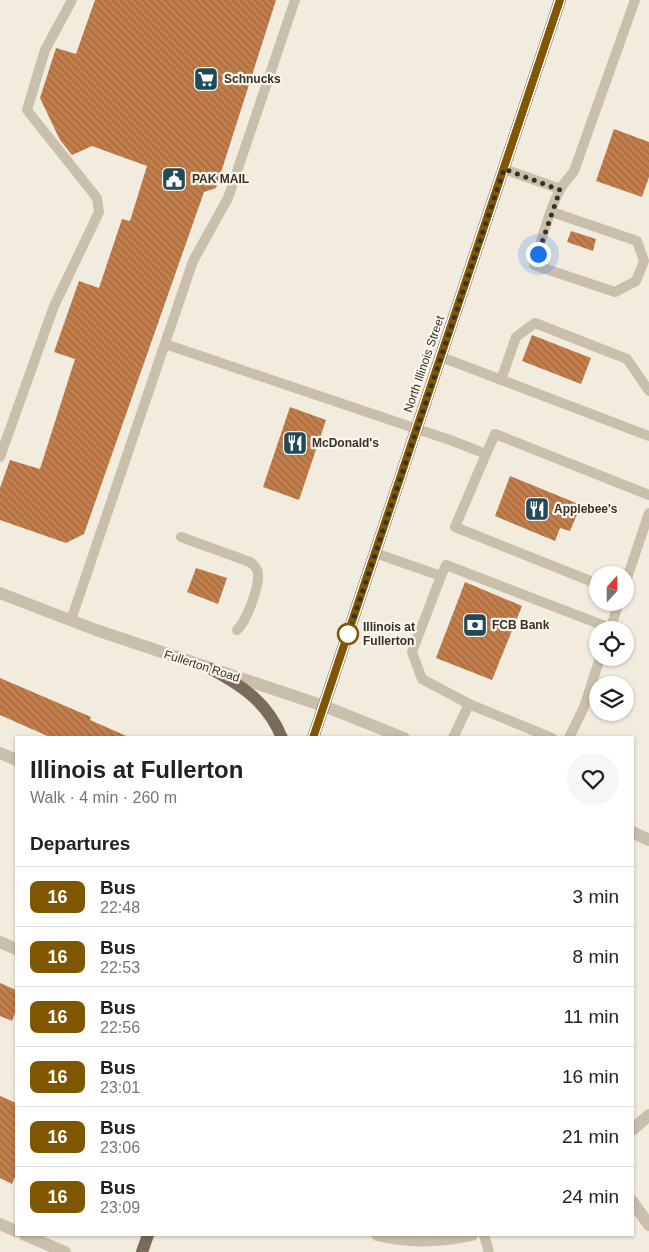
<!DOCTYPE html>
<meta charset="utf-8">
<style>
body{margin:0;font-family:Helvetica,sans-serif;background:#f6f6f6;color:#222;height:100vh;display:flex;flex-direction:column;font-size:19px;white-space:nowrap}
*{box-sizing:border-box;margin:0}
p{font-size:16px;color:#767676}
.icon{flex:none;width:28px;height:28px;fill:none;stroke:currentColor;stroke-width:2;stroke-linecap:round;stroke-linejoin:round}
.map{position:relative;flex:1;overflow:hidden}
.panel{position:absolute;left:15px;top:736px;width:619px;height:500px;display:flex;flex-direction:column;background:#fff;border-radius:0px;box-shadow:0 1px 4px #0004}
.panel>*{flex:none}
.badge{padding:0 10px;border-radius:8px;font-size:18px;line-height:32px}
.needle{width:32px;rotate:21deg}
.fabs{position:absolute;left:589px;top:566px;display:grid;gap:10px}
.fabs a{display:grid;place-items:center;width:45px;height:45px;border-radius:50%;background:#fff;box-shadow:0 1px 4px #0004;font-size:25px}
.you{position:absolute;width:25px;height:25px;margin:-12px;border:4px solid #fff;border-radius:50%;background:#1a73e8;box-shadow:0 0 0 8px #1a73e833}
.map>.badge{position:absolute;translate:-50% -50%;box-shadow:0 0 0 2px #fff}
h2{padding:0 15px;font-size:19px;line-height:45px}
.round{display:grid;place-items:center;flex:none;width:52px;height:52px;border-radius:26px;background:#f6f6f6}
.headline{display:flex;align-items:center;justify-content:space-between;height:85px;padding:0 15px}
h1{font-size:24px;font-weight:800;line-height:38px}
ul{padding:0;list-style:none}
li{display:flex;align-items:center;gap:15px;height:60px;padding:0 15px;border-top:1px solid #e0e0e0}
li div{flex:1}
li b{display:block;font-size:19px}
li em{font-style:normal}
li .badge{min-width:55px;font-weight:700;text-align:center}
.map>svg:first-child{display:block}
.building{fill:url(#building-back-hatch)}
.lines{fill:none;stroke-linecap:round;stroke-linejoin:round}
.service{stroke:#cabfaa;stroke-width:10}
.minor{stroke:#cabfaa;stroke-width:12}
.tertiary{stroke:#cabfaa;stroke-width:12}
.primary{stroke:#7a6b5b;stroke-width:12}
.line-casing{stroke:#fff;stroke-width:11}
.line{stroke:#815601;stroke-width:8}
.walk{stroke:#38312a;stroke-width:5;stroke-dasharray:0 9}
.stop-dot{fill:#fff;stroke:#815601;stroke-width:2.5}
.labels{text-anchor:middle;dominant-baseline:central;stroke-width:4.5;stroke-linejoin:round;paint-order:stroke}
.poi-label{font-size:12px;font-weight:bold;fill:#38312a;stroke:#faf6eb;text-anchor:start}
.street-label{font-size:12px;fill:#38312a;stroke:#faf6eb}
.stop-label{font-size:12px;font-weight:bold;fill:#38312a;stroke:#faf6eb;text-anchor:start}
</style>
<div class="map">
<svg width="649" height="1252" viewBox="0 0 649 1252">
<defs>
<pattern id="building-back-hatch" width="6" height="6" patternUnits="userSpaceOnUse" patternTransform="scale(1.25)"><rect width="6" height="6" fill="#c37e4c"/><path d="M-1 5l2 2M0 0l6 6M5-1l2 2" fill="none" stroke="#9f683f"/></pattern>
</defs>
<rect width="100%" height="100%" fill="#f2ecdf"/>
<g class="building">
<polygon points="95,0 276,0 216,188 204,192 84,534 66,543 0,520 0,488 10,460 40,469 75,359 54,352 79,281 99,288 122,219 130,221 147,166 92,146 72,155 60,140 40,98 56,48 76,54"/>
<polygon points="614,129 649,142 649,177 642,197 596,181"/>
<polygon points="571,231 596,239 593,251 567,242"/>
<polygon points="532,335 591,358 581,384 522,361"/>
<polygon points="290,407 326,420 299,500 263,487"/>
<polygon points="510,476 581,505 570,531 560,528 555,541 495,516"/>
<polygon points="196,568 227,578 218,604 187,592"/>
<polygon points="465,582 522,606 492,680 436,658"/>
<polygon points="0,678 91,717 90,720 131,738 52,738 0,715"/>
<polygon points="0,983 16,990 16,1010 12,1021 0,1016"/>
<polygon points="0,1096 16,1103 16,1174 12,1184 0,1178"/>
</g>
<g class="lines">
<g class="service">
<polyline points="504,169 560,189"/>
<path d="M552 212 637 241 644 261 636 281 615 292 534 265C542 241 548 211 560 190 563 183 570 177 574 171L635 0"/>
<polyline points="165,344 450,440 486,454 455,527 598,584"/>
<polyline points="441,357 649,436"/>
<polyline points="501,380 516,337 535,323 627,359 649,391"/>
<polyline points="486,454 495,434 649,495"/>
<polyline points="0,457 54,306 99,212 97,198 27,110 45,50 72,0"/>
<path d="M181 537 250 562C255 566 258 569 258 575 259 588 246 622 237 630"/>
<polyline points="375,553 441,576 412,652 422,679 469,704 453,738"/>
<polyline points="441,576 446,565 610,628"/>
<polyline points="625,584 649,513"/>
<polyline points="71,620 193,261 228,198 295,0"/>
<polyline points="610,630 619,602"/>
<polyline points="469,704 552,738"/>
<polyline points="569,738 584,707 600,658"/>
<polyline points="484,1235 489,1252"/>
</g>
<g class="minor">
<polyline points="0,753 16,760"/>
<polyline points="0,942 16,949"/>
<polyline points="632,1130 649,1115"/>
<polyline points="632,1201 649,1225"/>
<polyline points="0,1224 16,1231"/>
<polyline points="25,1235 65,1252"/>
<path d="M377 1235C410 1243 440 1242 472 1235"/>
</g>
<g class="tertiary">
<polyline points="0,593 96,630 324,706 404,738"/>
<polyline points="632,832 649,840"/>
</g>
<g class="primary">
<path d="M211 669C243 686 268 703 282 738"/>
<polyline points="313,738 560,0"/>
<polyline points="142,1252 148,1235"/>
</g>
</g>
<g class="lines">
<defs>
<polyline id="line" points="313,738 560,0"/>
</defs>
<use href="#line" class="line-casing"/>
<use href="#line" class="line"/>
<polyline class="walk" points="348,634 347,638 504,169 560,190 538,254"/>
</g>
<defs>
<symbol id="supermarket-square" viewBox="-11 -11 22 22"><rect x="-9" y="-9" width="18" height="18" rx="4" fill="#204b59" stroke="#faf6eb"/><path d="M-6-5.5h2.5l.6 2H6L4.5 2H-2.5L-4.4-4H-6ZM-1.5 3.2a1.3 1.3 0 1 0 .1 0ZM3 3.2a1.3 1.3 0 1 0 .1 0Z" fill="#fff"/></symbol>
<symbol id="civic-square" viewBox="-11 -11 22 22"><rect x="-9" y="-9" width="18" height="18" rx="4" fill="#204b59" stroke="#faf6eb"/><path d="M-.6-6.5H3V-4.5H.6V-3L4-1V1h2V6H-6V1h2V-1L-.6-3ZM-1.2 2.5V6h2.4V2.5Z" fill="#fff"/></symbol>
<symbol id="restaurant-square" viewBox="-11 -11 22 22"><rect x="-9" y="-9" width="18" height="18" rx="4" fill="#204b59" stroke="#faf6eb"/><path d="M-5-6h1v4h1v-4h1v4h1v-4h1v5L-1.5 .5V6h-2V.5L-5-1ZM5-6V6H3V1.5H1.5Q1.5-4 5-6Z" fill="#fff"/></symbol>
<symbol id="bank-square" viewBox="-11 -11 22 22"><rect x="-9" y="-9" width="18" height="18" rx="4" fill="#204b59" stroke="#faf6eb"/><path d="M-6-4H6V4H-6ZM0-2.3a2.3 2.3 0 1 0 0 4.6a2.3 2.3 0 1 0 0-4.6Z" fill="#fff"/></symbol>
</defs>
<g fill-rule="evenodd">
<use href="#supermarket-square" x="192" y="65" width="28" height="28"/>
<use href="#civic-square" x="160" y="165" width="28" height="28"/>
<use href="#restaurant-square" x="281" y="429" width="28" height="28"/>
<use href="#restaurant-square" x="523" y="495" width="28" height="28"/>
<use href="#bank-square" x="461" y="611" width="28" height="28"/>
</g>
<circle class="stop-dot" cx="348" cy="634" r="10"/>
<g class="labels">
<g class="poi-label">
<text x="224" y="79">Schnucks</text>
<text x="192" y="179">PAK MAIL</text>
<text x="312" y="443">McDonald's</text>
<text x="554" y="509">Applebee's</text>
<text x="492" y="625">FCB Bank</text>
</g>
<g class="street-label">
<text transform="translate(424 364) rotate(-71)">North Illinois Street</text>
<text transform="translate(202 666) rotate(18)">Fullerton Road</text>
</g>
<g class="stop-label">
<text x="363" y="627">Illinois at<tspan x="363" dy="14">Fullerton</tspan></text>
</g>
</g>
</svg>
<div class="fabs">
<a><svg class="needle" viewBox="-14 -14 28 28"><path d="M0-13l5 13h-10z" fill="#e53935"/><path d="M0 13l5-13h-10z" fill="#767676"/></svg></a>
<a><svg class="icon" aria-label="locate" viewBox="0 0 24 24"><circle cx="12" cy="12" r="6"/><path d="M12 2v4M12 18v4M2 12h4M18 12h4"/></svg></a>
<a><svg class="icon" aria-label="layers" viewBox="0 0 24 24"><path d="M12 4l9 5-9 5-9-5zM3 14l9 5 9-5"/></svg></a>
</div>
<div class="you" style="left:538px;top:254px"></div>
<section class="panel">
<div class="headline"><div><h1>Illinois at Fullerton</h1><p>Walk · 4 min · 260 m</p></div><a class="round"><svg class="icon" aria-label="heart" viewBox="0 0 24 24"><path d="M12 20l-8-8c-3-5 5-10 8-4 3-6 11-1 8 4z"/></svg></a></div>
<h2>Departures</h2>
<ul>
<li><span class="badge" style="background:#815601;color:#fff">16</span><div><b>Bus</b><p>22:48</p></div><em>3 min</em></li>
<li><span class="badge" style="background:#815601;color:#fff">16</span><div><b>Bus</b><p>22:53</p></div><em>8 min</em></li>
<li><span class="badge" style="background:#815601;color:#fff">16</span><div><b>Bus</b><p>22:56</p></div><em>11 min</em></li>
<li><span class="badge" style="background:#815601;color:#fff">16</span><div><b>Bus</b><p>23:01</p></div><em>16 min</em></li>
<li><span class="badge" style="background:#815601;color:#fff">16</span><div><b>Bus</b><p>23:06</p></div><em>21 min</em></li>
<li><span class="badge" style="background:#815601;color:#fff">16</span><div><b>Bus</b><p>23:09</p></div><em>24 min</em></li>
</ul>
</section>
</div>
